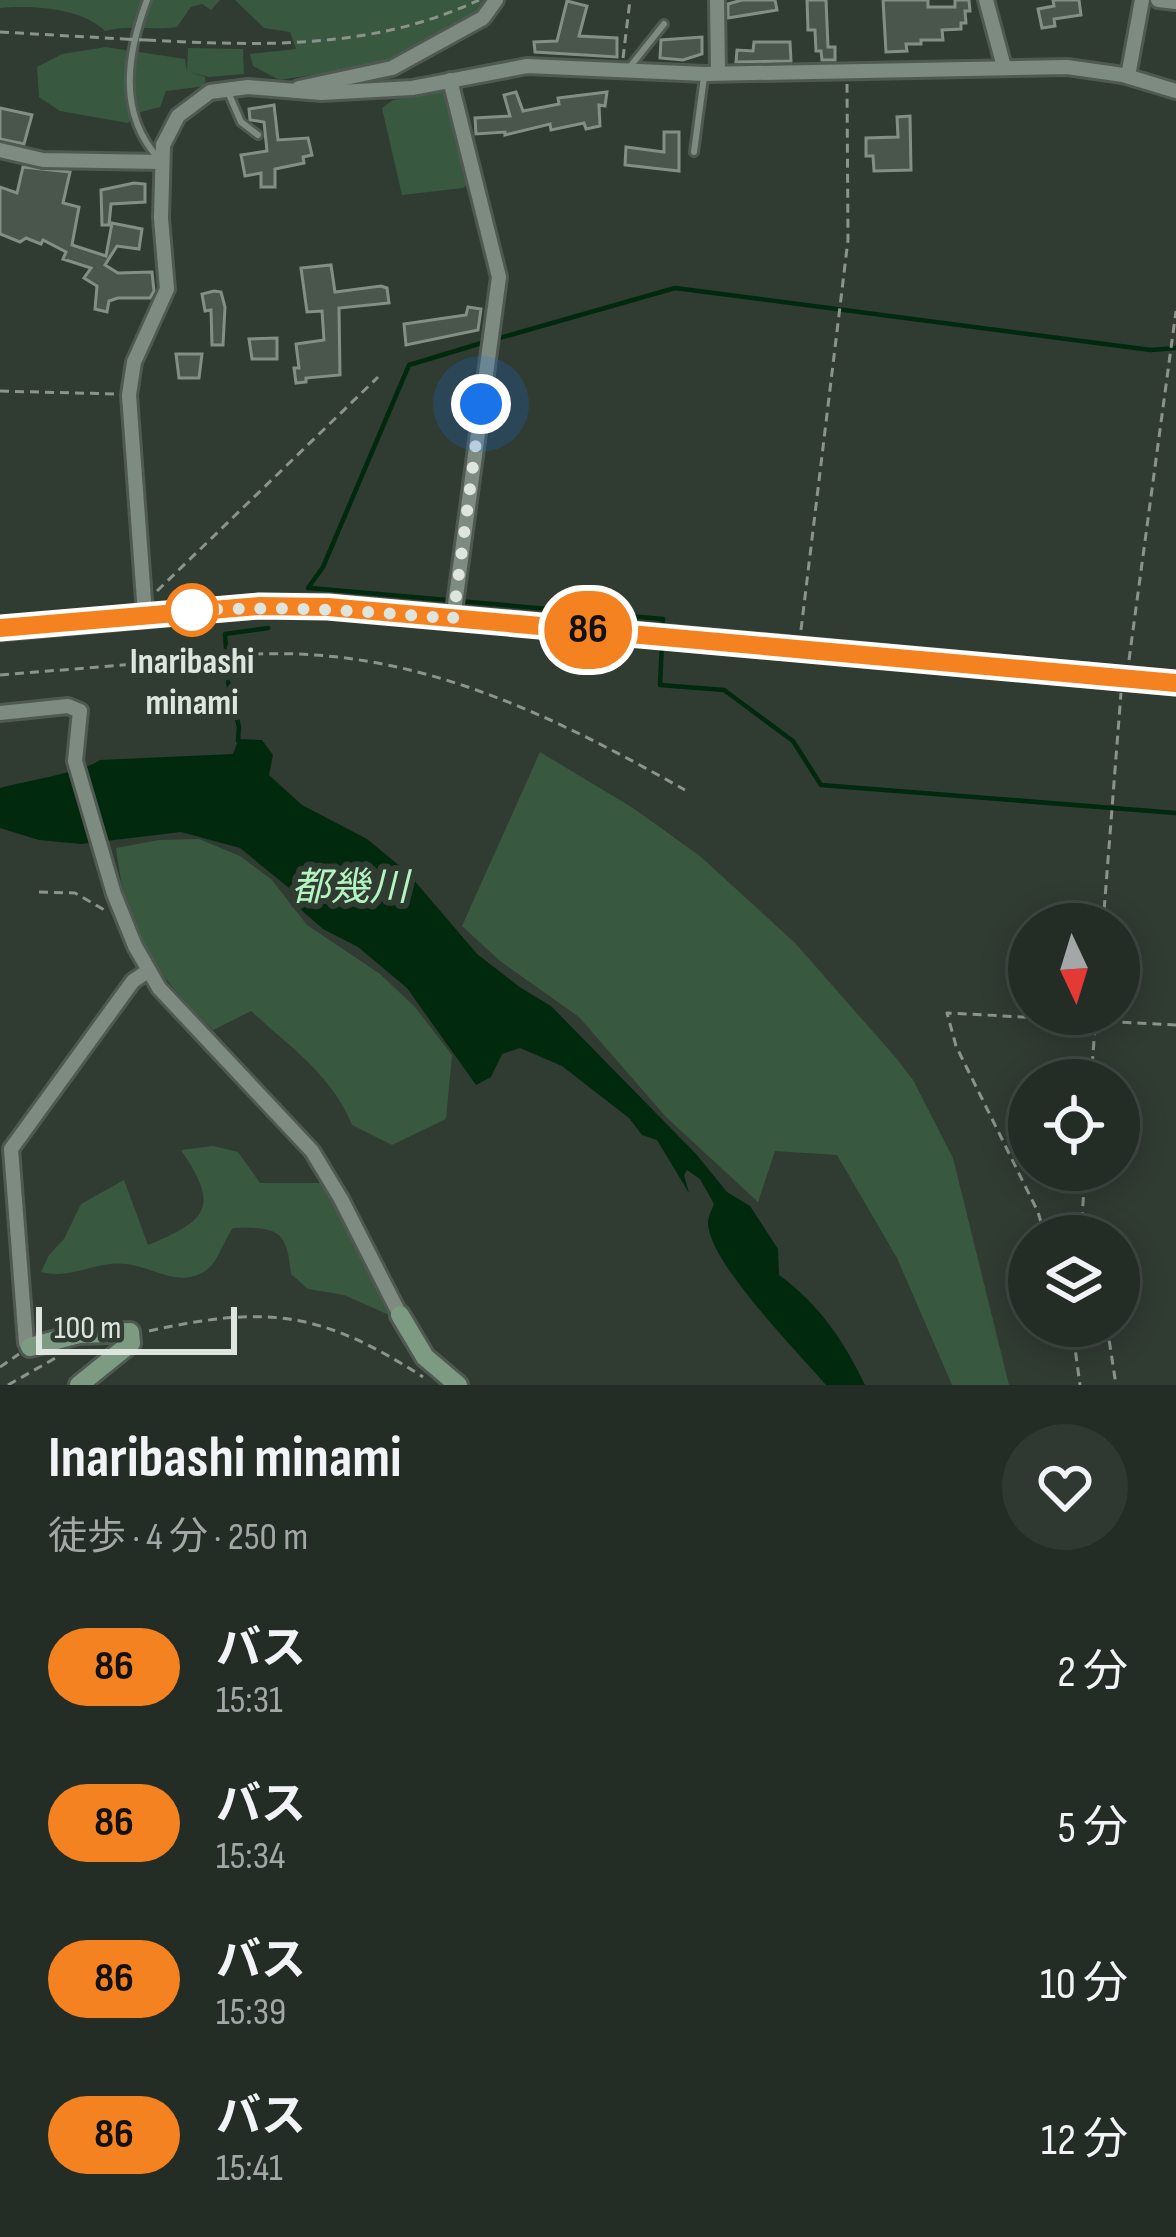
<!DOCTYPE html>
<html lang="ja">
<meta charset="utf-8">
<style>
body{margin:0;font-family:"Sofia Sans Condensed","Noto Sans JP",sans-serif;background:#303832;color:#f1f3f6;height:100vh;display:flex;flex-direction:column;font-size:45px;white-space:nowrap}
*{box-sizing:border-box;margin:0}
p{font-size:39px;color:#a3a7a7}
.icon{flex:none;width:66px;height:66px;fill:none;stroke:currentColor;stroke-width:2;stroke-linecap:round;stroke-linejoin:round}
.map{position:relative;height:1385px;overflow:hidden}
.side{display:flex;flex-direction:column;background:#242c26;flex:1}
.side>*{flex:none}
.badge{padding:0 24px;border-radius:39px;font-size:42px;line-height:78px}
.needle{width:78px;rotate:176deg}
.controls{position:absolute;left:1008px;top:903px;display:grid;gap:24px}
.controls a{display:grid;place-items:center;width:132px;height:132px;border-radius:50%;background:#242c26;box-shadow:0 6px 30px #0003,0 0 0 3px #414843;font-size:60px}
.scale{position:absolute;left:36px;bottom:30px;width:201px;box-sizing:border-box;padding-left:12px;border:6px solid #dee5df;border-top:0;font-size:33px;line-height:42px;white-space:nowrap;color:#dee5df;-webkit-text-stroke:9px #303b32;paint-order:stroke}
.you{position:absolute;width:60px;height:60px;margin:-30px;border:9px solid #fff;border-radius:50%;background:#1a73e8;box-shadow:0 0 0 18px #1a73e833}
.map>.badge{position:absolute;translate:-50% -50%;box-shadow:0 0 0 6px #fff}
.round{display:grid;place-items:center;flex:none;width:126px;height:126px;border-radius:63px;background:#303832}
.head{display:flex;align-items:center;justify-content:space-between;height:204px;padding:0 48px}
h1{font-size:57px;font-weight:700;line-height:90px}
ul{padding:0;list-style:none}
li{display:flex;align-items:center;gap:36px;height:156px;padding:0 48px}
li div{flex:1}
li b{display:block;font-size:45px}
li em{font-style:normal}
li .badge{min-width:132px;font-weight:700;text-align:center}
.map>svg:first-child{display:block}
.green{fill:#38593f}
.water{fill:#00290e}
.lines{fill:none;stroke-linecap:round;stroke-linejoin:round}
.stream{stroke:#00290e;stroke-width:4.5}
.building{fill:#4a564c;stroke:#828f84;stroke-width:3}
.lane-casing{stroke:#4f5951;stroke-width:12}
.street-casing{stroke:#4f5951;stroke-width:20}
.secondary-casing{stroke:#4f5951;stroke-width:24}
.primary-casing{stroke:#4f5951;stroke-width:27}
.path{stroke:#8a938c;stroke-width:3;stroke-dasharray:9 6;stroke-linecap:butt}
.lane{stroke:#7e8b80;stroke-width:6}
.street{stroke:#7e8b80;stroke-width:14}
.secondary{stroke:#7c9b82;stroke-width:18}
.primary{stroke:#7aab85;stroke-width:21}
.path-bridge{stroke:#8a938c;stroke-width:3;stroke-dasharray:9 6;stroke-linecap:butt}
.line-casing{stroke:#fff;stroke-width:27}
.line{stroke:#f58220;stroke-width:18}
.walk{stroke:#dee5df;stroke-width:12;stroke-dasharray:0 21.6}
.stop-dot{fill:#fff;stroke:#f58220;stroke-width:6}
.labels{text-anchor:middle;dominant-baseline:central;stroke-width:12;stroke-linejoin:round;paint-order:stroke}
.stop-label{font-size:36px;font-weight:bold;fill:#dee5df;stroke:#303b32}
.water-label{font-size:39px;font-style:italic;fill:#b3f4c0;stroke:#303b32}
</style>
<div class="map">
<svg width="1176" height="1385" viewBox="0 0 1176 1385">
<rect width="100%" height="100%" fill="#303b32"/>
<g class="green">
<path d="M0 0H220L211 10 202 4 191 7 177 27C151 31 130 24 105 31 82 8 32 5 0 8Z"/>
<polygon points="235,0 505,0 391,63 279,80 253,66 250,54 296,49 290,32 264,28"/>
<polygon points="106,47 185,59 187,72 188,48 243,49 244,74 209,77 189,72 205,77 206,86 166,91 160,107 141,112 128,123 60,111 39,97 37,67 62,54"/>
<polygon points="445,90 451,101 470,183 463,188 402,195 382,108 393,100"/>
<polygon points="540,752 633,808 700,856 795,943 897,1059 913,1080 953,1158 1009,1385 952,1385 897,1258 837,1155 775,1151 758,1202 666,1117 579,1017 500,961 462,926"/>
<path d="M199 839 240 856 272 880 307 925 380 974 415 1007 452 1055 446 1119 392 1145 352 1125C332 1075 290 1047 251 1011L213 1030C152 969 127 936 116 848L159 840Z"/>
<path d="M213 1146 238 1152 260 1183H320L341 1212 389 1315 344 1295 308 1289 291 1274C287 1229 277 1227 233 1228 224 1240 218 1261 208 1269 180 1290 155 1267 126 1264 95 1260 74 1280 41 1272L49 1255 64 1239 81 1204 124 1180 148 1245C208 1220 220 1207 181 1150Z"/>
</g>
<path class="water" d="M239 739 262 740 273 755 269 775 302 805 367 839 407 872 477 954 521 988 551 1006 696 1154 727 1192 750 1206 778 1249 779 1275C819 1304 844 1341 865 1385H826C800 1354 707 1261 708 1222 708 1217 712 1209 714 1204L700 1179 687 1170 684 1175 689 1193 657 1140 642 1135 629 1118 562 1066 520 1048 502 1054 491 1077 476 1085 407 988 358 947 323 929 299 908 289 888 240 848 181 832 81 844 39 840 0 828V788C25 781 84 772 100 760L233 754Z"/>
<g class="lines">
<g class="stream">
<polyline points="496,339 675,288 1151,350 1176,348"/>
<polyline points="308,588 323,567 409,365 485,342"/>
<polyline points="310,588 663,619 662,631"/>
<polyline points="662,643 660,685 724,690 793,741 821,785 1176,813"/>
<polyline points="226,649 225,634 268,628"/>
<polyline points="228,682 239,727 238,741"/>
</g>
</g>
<g class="building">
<polygon points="742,0 775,0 777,10 728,18 728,4"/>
<polygon points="807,0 826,0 828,47 835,47 835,60 822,60 821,51 816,51 815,30 808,30"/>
<polygon points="883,0 928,0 928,7 955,7 955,0 969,0 970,11 965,11 966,23 961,23 961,29 942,30 943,40 921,40 921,44 906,44 907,51 886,52"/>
<polygon points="1053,0 1079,0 1081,15 1054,19 1055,26 1042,28 1038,9 1054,6"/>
<polygon points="567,1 587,6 579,36 617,38 617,57 535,52 534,42 557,41"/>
<polygon points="702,37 702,54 683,60 660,58 661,40"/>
<polygon points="754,42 790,42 791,61 736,62 737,50 753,51"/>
<polygon points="516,92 523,111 559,104 558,98 607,92 605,106 599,105 600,126 586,129 584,123 551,130 550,124 505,135 505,132 476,134 475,118 510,116 504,95"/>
<polygon points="274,105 278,140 308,138 312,155 303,157 304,163 275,169 275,187 261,187 261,173 245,176 241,155 267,151 264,122 250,120 249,109"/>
<polygon points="0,108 32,115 24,144 0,139"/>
<polygon points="910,116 911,170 874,171 873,156 866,156 866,138 898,137 897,117"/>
<polygon points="664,132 679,132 679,171 625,165 626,147 664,152"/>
<polygon points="23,167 70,172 63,203 79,207 72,245 106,256 112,223 142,229 139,249 117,246 105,265 118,273 152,272 154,291 150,298 118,298 109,301 107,312 95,309 97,286 84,278 91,268 63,259 66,252 43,240 41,244 26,238 20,242 0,234 0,187 17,193"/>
<polygon points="134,183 145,184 145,202 111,204 109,225 102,225 101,190"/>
<polygon points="331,265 335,292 381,286 387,288 389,303 339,308 340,375 306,378 306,382 296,383 294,368 299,368 296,344 324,340 322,311 307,312 301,268"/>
<polygon points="214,291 221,292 225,307 223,345 212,345 211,310 205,311 202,294"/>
<polygon points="468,307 481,309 478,330 406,345 404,324 466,315"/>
<polygon points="277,338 277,359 252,359 249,339"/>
<polygon points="176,354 202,354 199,378 179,378"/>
</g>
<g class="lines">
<defs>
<g id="lane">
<path d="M147 0C127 54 117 113 159 159"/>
<polyline points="629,68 664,24"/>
<polyline points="228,92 241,122 258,135"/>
<polyline points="694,152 704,77"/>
</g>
<g id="street">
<polyline points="717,0 718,73"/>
<polyline points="986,0 1004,67"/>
<polyline points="1158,0 1176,2"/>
<polyline points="1128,76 1142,0"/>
<polyline points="450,80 499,277 453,619"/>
<polyline points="299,88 392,68 483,18 496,0"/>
<polyline points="0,150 43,160 162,162"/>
<polyline points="145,614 129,395 134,362 167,289 161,218 163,145 178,116 210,92 248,87 321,93 412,88 527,66 705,74 1067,67 1123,75 1176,91"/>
<polyline points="0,713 68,706 80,711 75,761 114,894 135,946 159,988 312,1151 341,1199 400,1315"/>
<polyline points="30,1347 26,1343 11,1149 133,981 148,971"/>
</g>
<g id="secondary">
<polyline points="400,1315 425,1357 458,1385"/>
<polyline points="30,1347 79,1334 130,1332 131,1343 79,1385"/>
</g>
<polyline id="primary" points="0,629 259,606 328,606 1176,683"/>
</defs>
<use href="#lane" class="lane-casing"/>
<use href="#street" class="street-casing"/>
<use href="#secondary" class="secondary-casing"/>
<use href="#primary" class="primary-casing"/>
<g class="path">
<polyline points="0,32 124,39"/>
<path d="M147 40C263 46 372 50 479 0"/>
<polyline points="623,58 630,0"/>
<polyline points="0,391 115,394"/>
<polyline points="157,591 378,377"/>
<polyline points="801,630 848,240 847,84"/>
<polyline points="1129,660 1176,311"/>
<path d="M0 675 258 654C416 648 552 715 685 790"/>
<polyline points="39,892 75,893 108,912"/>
<polyline points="1103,924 1121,693"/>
<polyline points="1091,1080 1096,1014"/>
<polyline points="1045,1236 1038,1212 956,1046 947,1013 1176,1025"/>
<polyline points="1081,1236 1085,1170"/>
<polyline points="1062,1326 1075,1348 1080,1385"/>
<polyline points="1107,1326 1116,1385"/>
<path d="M149 1331C267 1305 321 1311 423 1377"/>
<polyline points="0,1367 19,1354"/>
<polyline points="8,1385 59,1356"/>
</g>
<use href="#lane" class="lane"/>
<use href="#street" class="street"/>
<use href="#secondary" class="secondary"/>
<use href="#primary" class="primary"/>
<polyline class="path-bridge" points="124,39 147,40"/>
</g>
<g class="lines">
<defs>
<polyline id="line" points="0,628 259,606 328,607 1176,683"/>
</defs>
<use href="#line" class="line-casing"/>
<use href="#line" class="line"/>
<path class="walk" d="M192 610 183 611C275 605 362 610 453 619L481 404"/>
</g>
<circle class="stop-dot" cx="192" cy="610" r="24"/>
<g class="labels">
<g class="stop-label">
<text x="192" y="662">Inaribashi<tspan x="192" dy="41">minami</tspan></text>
</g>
<g class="water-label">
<text x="350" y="888">都幾川</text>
</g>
</g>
</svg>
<div class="controls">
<a><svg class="needle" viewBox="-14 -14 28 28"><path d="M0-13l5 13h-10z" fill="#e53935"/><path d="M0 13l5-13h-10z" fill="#a3a7a7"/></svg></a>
<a><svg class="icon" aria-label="locate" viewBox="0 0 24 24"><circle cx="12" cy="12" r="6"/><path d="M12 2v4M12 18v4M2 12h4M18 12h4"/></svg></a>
<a><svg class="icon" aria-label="layers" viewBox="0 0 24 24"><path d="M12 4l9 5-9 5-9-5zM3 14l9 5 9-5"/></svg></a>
</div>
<div class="scale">100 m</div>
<div class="you" style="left:481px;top:404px"></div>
<b class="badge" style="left:588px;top:630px;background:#f58220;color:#111">86</b>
</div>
<section class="side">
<div class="head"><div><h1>Inaribashi minami</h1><p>徒歩 · 4 分 · 250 m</p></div><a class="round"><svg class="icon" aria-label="heart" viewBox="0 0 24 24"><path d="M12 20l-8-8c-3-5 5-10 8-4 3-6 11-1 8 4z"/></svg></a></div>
<ul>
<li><span class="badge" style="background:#f58220;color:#111">86</span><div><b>バス</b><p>15:31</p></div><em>2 分</em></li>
<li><span class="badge" style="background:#f58220;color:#111">86</span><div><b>バス</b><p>15:34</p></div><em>5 分</em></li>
<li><span class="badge" style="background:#f58220;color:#111">86</span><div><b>バス</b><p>15:39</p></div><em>10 分</em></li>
<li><span class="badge" style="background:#f58220;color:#111">86</span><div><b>バス</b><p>15:41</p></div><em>12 分</em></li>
</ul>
</section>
